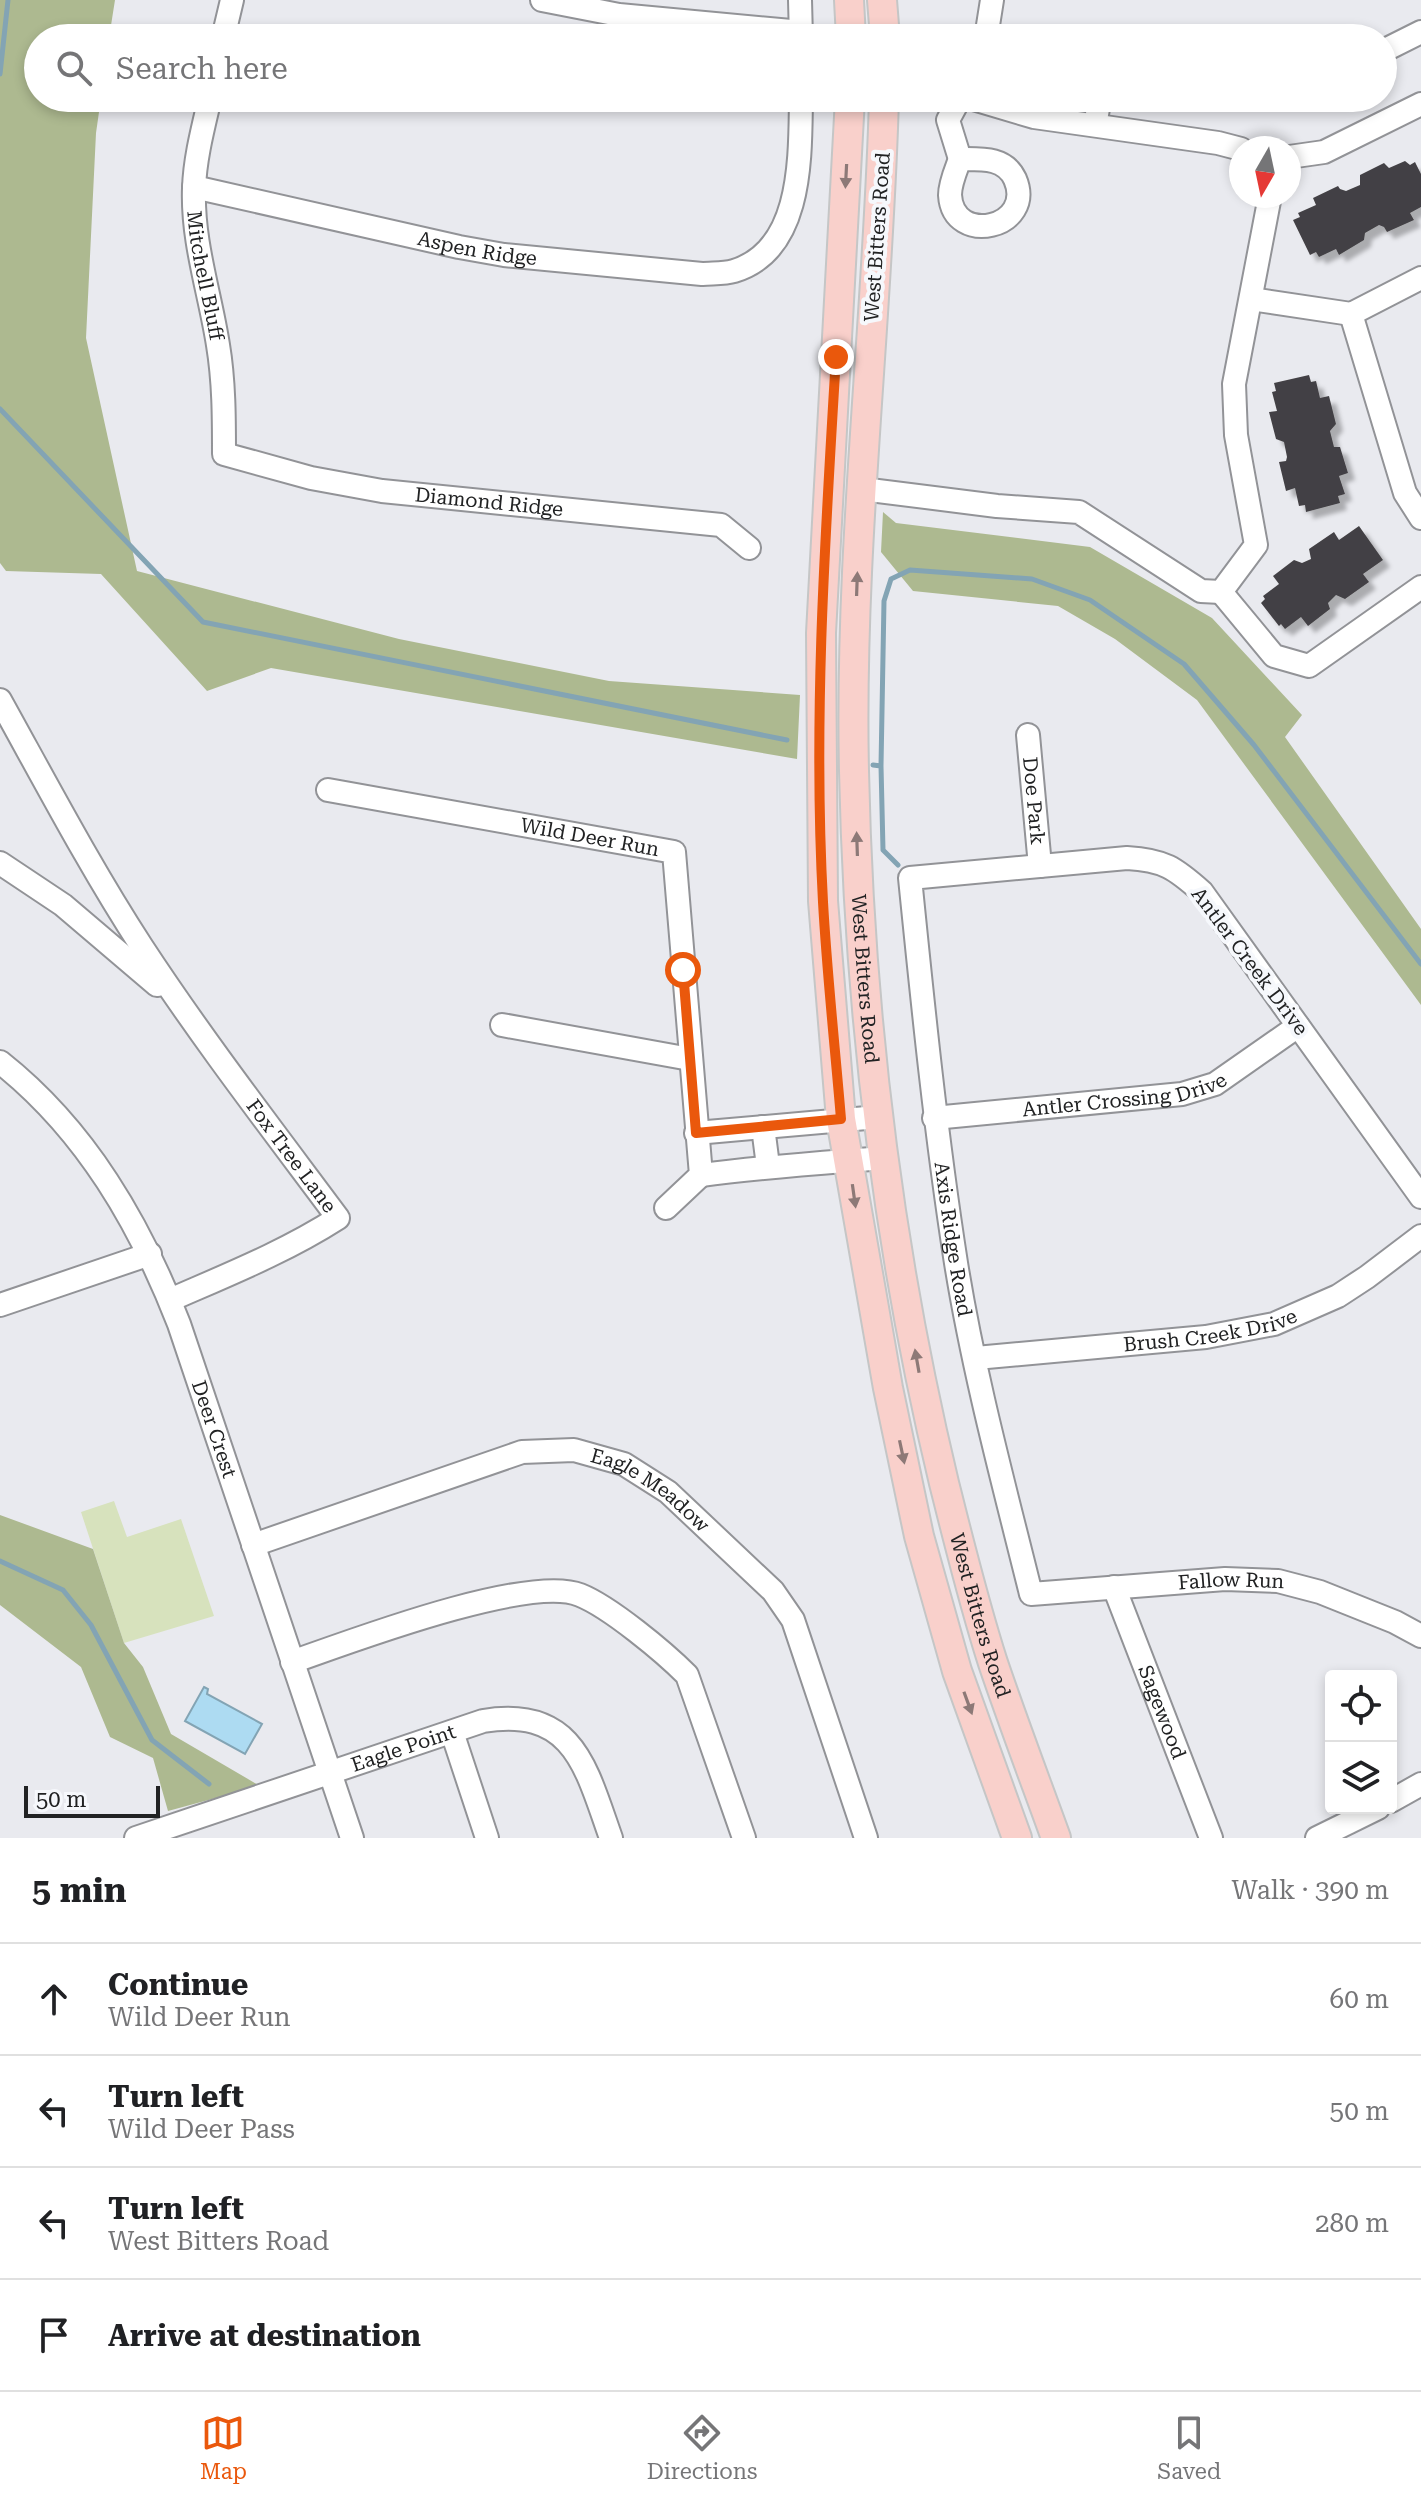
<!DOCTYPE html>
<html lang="en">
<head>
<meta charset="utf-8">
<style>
	body { margin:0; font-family:"Roboto Serif",serif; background:#f6f6f6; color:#202124 }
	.controls { position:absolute; right:24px; bottom:24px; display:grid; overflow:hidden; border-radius:8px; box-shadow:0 4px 12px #0003 }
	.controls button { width:72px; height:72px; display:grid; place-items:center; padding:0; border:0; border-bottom:2px solid #e0e0e0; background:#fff; color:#202124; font:40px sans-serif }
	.compass { position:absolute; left:1229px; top:136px; width:72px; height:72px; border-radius:50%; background:#fff; box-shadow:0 4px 12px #0003; rotate:189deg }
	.scale { position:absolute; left:24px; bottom:20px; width:136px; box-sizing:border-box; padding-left:8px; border:4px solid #212223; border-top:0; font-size:22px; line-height:28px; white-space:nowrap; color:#212223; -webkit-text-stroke:6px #f6f8fc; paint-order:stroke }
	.stop { position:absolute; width:24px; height:24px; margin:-18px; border:6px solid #ea580c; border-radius:50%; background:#fff }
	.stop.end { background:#ea580c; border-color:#fff; box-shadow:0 2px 8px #0008 }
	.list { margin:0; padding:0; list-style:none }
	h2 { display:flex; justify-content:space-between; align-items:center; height:104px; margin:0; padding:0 32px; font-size:34px }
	h2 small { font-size:26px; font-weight:400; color:#757577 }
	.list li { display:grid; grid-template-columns:52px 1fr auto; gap:24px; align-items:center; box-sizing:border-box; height:112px; padding:0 32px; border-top:2px solid #e0e0e0 }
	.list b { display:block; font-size:30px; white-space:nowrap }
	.list p { margin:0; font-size:26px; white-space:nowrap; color:#757577 }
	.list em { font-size:26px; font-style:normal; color:#757577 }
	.icon { flex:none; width:44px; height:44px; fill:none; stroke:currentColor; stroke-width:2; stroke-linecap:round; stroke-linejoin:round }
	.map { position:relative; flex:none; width:1421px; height:1838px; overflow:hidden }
	.search { position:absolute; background:#fff; box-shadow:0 4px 12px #0003; left:24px; right:24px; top:24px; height:88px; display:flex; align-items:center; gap:20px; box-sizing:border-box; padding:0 28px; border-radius:44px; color:#757577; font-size:30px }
	.sheet { height:552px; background:#fff }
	nav { display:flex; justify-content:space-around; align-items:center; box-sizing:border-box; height:112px; border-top:2px solid #e0e0e0; background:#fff; font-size:22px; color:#757577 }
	nav a { display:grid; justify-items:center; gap:4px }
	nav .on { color:#ea580c }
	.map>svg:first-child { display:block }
</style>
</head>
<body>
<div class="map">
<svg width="1421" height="1838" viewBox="0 0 1421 1838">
	<defs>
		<filter id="shadow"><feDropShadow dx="7" dy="7" stdDeviation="2" flood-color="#0004"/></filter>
	</defs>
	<rect width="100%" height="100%" fill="#e9eaef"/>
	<path fill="#d7e2bd" d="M 114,1501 L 127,1537 L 181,1519 L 214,1616 L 124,1643 L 81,1512 Z"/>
	<path fill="#adb990" d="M 0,0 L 115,0 L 109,38 L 38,38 L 38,98 L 101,98 L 96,133 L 86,338 L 137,571 L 399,639 L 609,681 L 800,695 L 797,759 L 271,668 L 207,691 L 101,574 L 6,571 L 0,563 Z
		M 883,512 L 896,523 L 1090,547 L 1212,618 L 1302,715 L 1285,737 L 1421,929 L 1421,1005 L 1197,700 L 1115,639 L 1058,606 L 913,591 L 881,552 Z
		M 0,1515 L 93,1549 L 124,1643 L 143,1667 L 171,1734 L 260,1786 L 168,1811 L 153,1758 L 110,1737 L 81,1667 L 0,1605 Z"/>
	<path fill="#addbf2" stroke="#83a4b4" stroke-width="2" d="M 204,1687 L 208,1689 L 207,1694 L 262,1724 L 245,1754 L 185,1721 Z"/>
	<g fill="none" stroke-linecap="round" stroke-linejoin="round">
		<path stroke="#83a4b4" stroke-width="5" d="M 0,74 L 8,0
			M 0,409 L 203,622 L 787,740
			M 873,765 L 881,766 L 884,601 L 891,579 L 910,570 L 1032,579 L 1090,600 L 1184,664 L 1254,745 L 1421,964
			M 881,766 L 883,850 L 898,865
			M 0,1561 L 63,1590 L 91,1625 L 152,1740 L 209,1784"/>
	</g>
	<path fill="#434144" filter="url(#shadow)" d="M 1405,161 L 1410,165 L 1415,162 L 1421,174 L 1421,207 L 1410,213 L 1414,220 L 1387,232 L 1384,227 L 1379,225 L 1365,233 L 1364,240 L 1339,255 L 1336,249 L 1319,257 L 1316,252 L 1310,255 L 1293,220 L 1300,217 L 1298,213 L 1316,205 L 1313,198 L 1338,186 L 1340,189 L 1346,191 L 1360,185 L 1360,175 L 1384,163 L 1389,168 Z
		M 1309,375 L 1311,382 L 1316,381 L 1320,398 L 1329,396 L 1336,424 L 1330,431 L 1334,447 L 1340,447 L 1348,473 L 1339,476 L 1345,494 L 1338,496 L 1340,503 L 1306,512 L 1305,505 L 1299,506 L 1295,488 L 1286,491 L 1279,462 L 1286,461 L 1287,457 L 1284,442 L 1276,439 L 1269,412 L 1277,411 L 1272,392 L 1276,391 L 1274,383 Z
		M 1359,526 L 1383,560 L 1363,574 L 1369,582 L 1345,599 L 1336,595 L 1328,603 L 1330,609 L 1308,626 L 1301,617 L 1285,629 L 1281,624 L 1279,626 L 1261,603 L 1265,599 L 1263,596 L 1279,584 L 1273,576 L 1294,560 L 1302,563 L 1311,559 L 1309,549 L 1334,532 L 1339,540 Z"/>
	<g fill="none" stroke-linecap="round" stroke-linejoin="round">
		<defs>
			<g id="minor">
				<path d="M 542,0 L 619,15 L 802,32"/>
				<path d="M 800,0 L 801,38"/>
				<path d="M 223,38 L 232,0"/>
				<path d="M 986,38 L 992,0"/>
				<path d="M 1383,51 L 1421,32"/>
				<path id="s1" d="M 210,98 C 203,128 195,158 194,188 C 192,242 210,293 218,345 C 224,381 224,418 224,454 L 311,478 L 382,491 L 721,525 L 749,548"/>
				<path d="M 960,98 L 948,120 L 960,159"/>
				<path d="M 970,98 L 1034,117 L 1218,143 L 1241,149"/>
				<path d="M 1095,125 L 1100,98"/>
				<path d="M 1289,157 L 1324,152 L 1421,104"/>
				<path d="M 960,159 C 981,159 1005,157 1015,179 C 1036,228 953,247 950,195 C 950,183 956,170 960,159 Z"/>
				<path id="s2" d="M 194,187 L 459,247 L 504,255 L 702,274 C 712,273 724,274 734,271 C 803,250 800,157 801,98"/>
				<path d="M 1251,299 L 1351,314 L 1421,278"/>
				<path d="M 1351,314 L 1405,493 L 1421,518"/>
				<path d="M 862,489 L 997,506 L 1079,512 L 1201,591 L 1221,592 L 1256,545 L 1236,435 L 1234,384 L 1270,196"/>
				<path d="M 1221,592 L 1274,656 L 1309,666 L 1421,587"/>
				<path id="s3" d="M 0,700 C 46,783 90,867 142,947 C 203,1040 271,1128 338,1218 C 285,1252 227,1275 170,1300"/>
				<path id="s4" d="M 1028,735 L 1040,866"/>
				<path id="s5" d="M 328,790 L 674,852 L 701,1175 L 666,1208"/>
				<path d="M 0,863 L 63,905 L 157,985"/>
				<path d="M 502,1025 L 690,1059"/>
				<path id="s6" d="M 0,1062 C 86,1130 140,1224 179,1324 L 352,1838"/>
				<path id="s7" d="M 934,1118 L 1182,1094 L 1215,1084 L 1298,1026"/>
				<path d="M 763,1127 L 768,1166"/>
				<path d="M 696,1133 L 878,1117"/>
				<path d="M 701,1175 C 761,1167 822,1163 883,1158"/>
				<path id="s8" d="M 1421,1197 L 1202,892 C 1175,868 1164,860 1127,858 L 910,878 C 923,1007 936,1135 956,1263 C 974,1375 1004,1485 1031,1594 L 1225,1579 L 1278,1581 L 1320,1592 L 1395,1622 L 1421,1636"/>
				<path d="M 0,1305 L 150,1254"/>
				<path id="s9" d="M 976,1358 L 1206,1337 L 1274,1324 L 1338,1296 L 1367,1277 L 1421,1236"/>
				<path id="s10" d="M 253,1545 L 522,1452 L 574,1450 L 624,1464 L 668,1492 L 773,1591 L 793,1620 L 866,1838"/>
				<path id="s11" d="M 1114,1587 L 1211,1838"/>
				<path d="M 292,1662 C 349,1642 528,1574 580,1595 C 610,1607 664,1652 687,1675 L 744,1838"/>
				<path d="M 452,1732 L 487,1838"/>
				<path d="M 1391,1801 L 1421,1784"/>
				<path id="s12" d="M 136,1838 L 483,1721 C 574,1706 586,1768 611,1838"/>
				<path d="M 1317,1838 L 1378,1808"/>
			</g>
			<g id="major">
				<path d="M 849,0 L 851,38"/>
				<path d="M 882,0 L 885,38"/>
				<path d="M 850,98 L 821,633 L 823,901 L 841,1119 L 888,1388 L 919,1536 L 957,1671 L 1017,1838"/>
				<path id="s13" d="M 884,98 C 878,323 849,547 854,771 C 859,1011 888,1250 944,1483 C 959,1543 974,1604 993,1663 C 1013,1722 1035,1780 1056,1838"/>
			</g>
		</defs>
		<use href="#minor" stroke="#929397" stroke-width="26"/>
		<use href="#major" stroke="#c5c6c6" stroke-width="32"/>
		<use href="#minor" stroke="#fff" stroke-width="22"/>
		<use href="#major" stroke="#f9d0cb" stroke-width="28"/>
	</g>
	<defs><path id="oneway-solid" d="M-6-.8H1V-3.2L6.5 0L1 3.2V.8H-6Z" transform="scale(2)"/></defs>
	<g fill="#8d7977">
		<use href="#oneway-solid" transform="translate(846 176) rotate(93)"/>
		<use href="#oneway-solid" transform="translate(857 584) rotate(-88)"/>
		<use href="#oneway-solid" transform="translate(857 844) rotate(-92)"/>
		<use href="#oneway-solid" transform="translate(854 1196) rotate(82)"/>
		<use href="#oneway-solid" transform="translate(917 1361) rotate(-100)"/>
		<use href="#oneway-solid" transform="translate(902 1452) rotate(78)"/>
		<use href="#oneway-solid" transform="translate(968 1703) rotate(70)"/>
	</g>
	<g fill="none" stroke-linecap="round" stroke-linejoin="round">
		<path stroke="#ea580c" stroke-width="10" d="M 683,970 L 696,1133 L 841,1119 C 835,1047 827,974 823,902 C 813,720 825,538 836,357"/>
	</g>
	<g text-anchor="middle" stroke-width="8" stroke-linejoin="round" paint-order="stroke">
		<g font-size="20" fill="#212223" stroke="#f6f8fc">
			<text transform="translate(877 237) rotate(-86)" y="7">West Bitters Road</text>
			<text dy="7" stroke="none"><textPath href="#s2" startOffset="290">Aspen Ridge</textPath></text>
			<text dy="7" stroke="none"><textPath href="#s1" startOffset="180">Mitchell Bluff</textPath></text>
			<text dy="7" stroke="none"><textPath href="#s1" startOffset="630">Diamond Ridge</textPath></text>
			<text dy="7" stroke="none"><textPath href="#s4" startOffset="66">Doe Park</textPath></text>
			<text dy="7" stroke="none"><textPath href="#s5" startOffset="266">Wild Deer Run</textPath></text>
			<text transform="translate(1250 961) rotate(53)" y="7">Antler Creek Drive</text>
			<text dy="7" stroke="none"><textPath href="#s13" startOffset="882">West Bitters Road</textPath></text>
			<text dy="7" stroke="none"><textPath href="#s7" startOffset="192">Antler Crossing Drive</textPath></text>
			<text dy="7" stroke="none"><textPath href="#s3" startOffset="542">Fox Tree Lane</textPath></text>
			<text dy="7" stroke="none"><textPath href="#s8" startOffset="1042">Axis Ridge Road</textPath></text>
			<text dy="7" stroke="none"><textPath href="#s9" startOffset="236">Brush Creek Drive</textPath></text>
			<text dy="7" stroke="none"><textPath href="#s6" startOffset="432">Deer Crest</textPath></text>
			<text dy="7" stroke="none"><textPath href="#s10" startOffset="424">Eagle Meadow</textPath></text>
			<text dy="7" stroke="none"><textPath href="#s8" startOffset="1606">Fallow Run</textPath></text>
			<text dy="7" stroke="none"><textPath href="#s13" startOffset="1530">West Bitters Road</textPath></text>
			<text dy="7" stroke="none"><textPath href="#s11" startOffset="134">Sagewood</textPath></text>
			<text dy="7" stroke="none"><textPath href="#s12" startOffset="282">Eagle Point</textPath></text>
		</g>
	</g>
</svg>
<div class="controls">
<button><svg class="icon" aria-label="locate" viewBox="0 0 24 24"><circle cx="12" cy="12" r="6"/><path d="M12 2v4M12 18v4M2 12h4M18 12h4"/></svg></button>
<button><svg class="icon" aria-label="layers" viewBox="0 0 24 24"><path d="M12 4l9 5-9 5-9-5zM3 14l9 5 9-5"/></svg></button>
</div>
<svg class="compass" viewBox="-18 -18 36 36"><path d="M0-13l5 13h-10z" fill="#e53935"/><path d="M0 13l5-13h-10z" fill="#757577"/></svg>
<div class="scale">50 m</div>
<div class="stop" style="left:683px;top:970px"></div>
<div class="stop end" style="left:836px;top:357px"></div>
<div class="search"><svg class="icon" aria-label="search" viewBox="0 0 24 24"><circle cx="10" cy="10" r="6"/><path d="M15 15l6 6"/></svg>Search here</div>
</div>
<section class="sheet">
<h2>5 min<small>Walk · 390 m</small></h2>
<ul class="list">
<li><svg class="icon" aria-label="ahead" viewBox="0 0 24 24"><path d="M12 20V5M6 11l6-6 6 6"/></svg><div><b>Continue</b><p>Wild Deer Run</p></div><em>60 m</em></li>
<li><svg class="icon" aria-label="left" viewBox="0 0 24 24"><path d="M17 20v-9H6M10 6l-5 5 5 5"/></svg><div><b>Turn left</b><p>Wild Deer Pass</p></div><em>50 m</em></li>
<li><svg class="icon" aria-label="left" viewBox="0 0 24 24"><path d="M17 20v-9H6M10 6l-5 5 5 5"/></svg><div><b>Turn left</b><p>West Bitters Road</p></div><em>280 m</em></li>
<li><svg class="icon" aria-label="arrive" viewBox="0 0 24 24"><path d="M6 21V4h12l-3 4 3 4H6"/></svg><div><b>Arrive at destination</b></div></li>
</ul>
</section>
<nav>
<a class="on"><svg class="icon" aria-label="map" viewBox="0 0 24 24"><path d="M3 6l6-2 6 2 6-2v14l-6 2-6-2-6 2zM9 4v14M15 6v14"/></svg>Map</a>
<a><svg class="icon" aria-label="directions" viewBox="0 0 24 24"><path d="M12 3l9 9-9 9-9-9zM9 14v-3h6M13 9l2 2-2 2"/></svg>Directions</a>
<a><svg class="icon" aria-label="saved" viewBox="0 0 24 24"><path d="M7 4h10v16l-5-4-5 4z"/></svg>Saved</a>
</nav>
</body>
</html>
